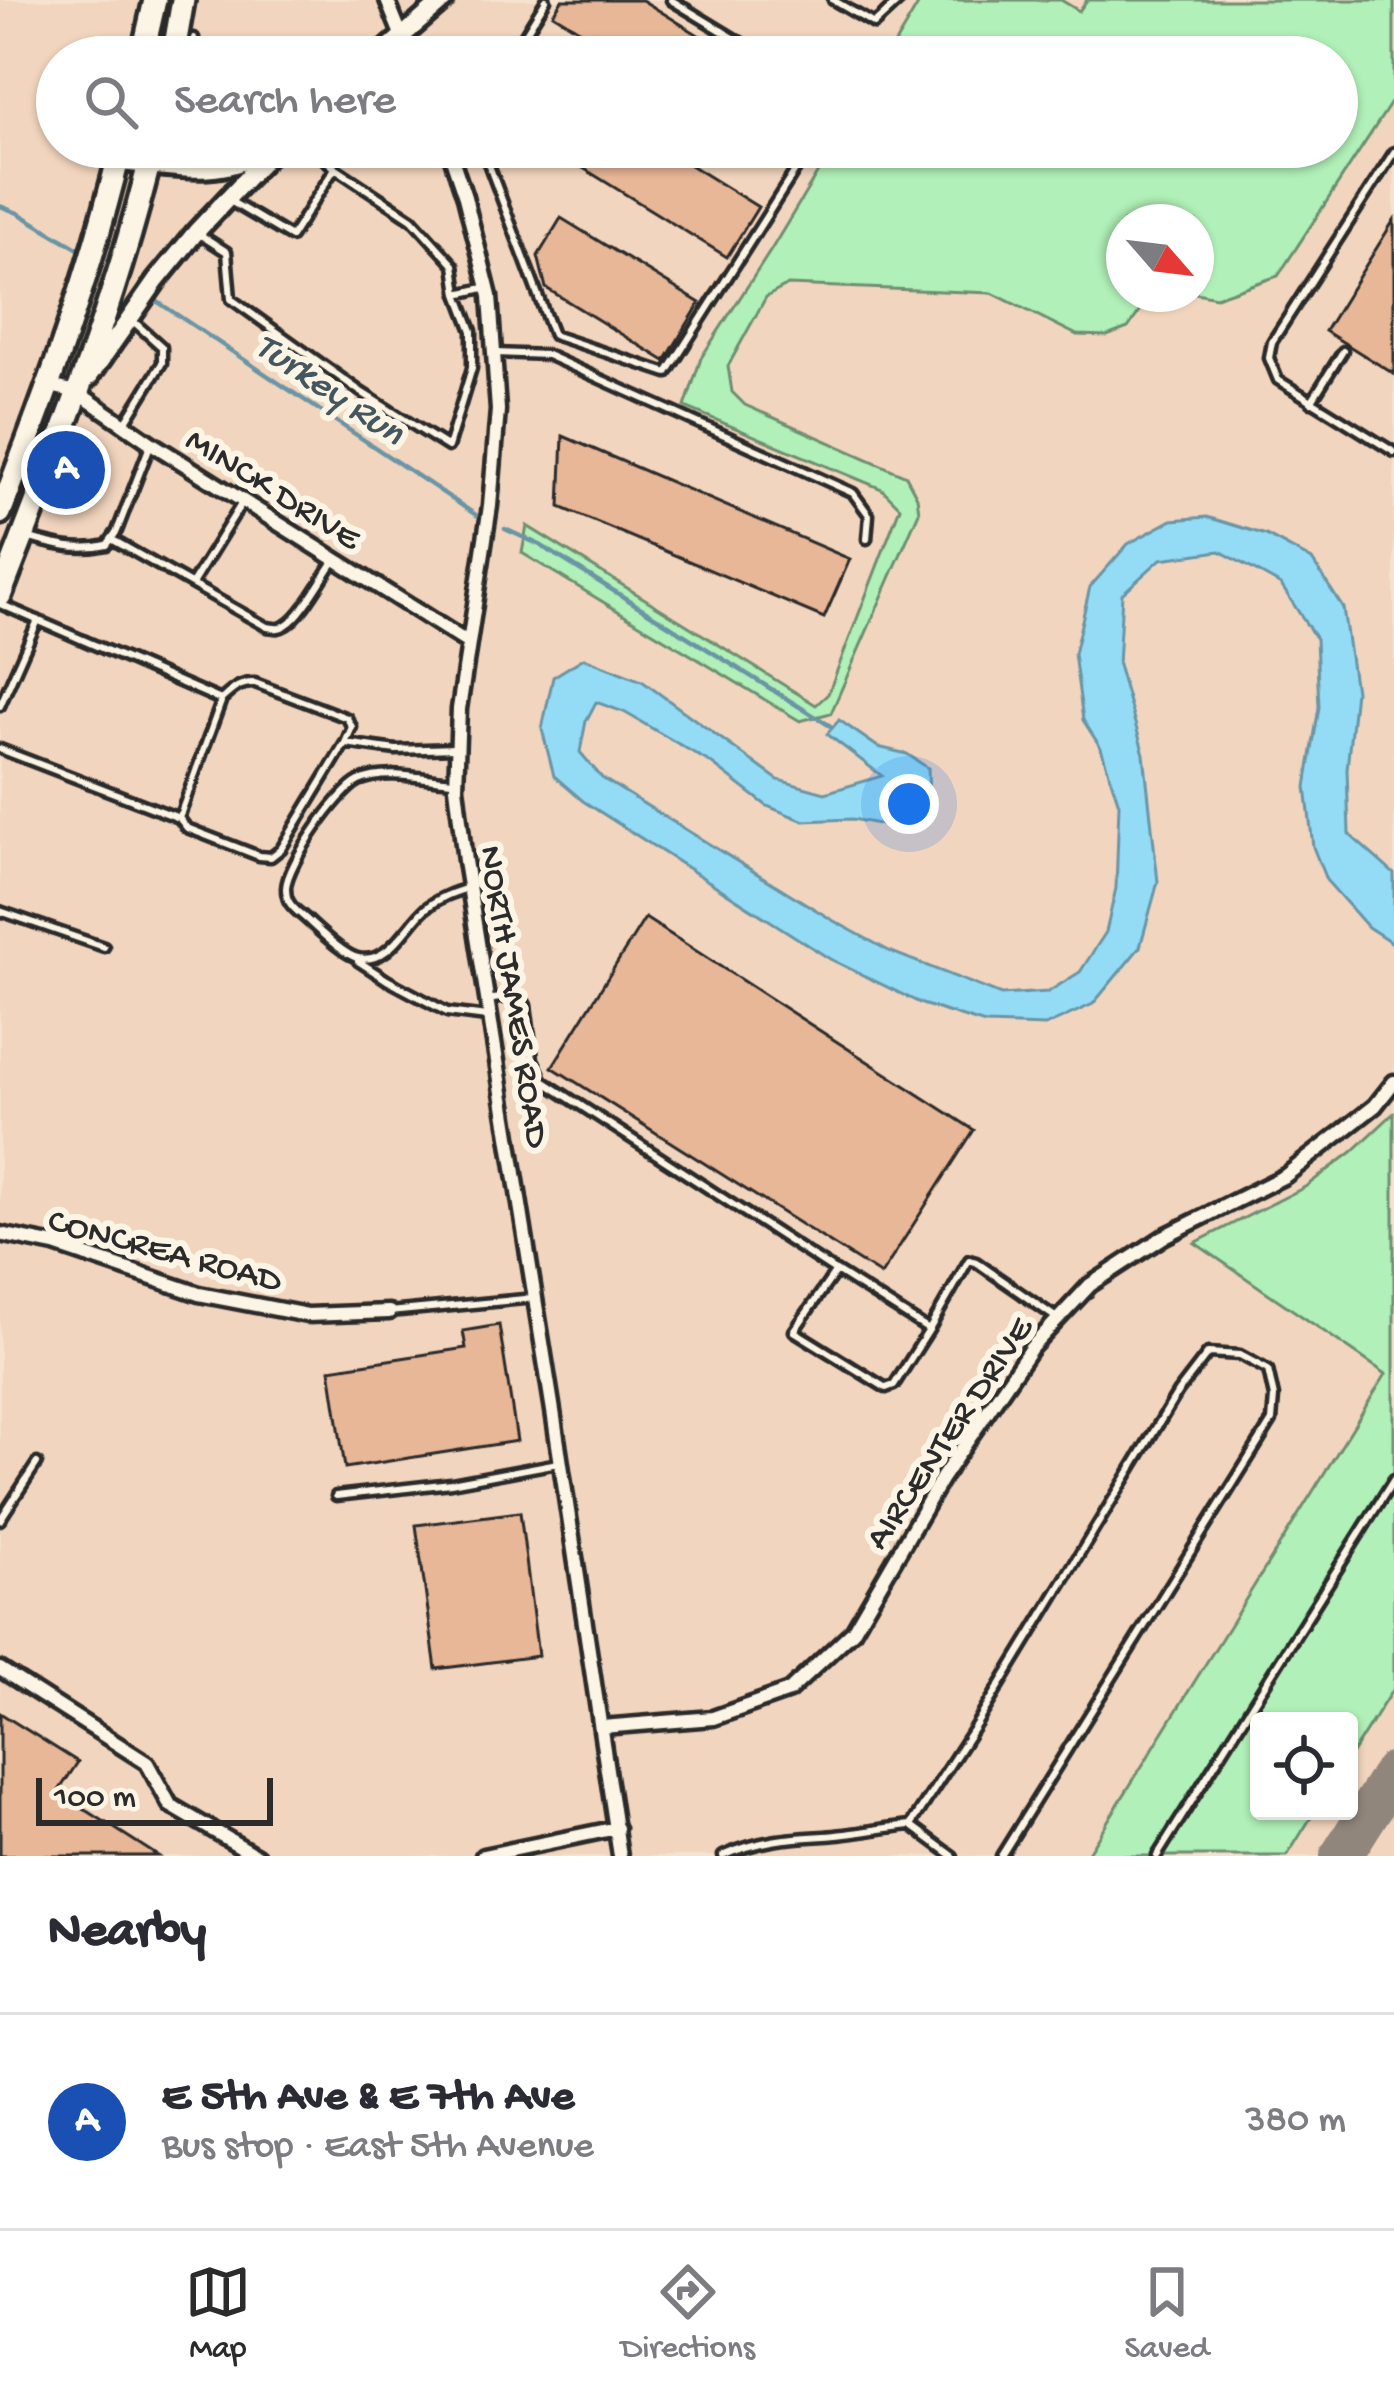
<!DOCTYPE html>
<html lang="en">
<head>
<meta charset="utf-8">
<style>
	body { margin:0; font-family:"Gochi Hand",sans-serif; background:#f2f2f3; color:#2b2b33 }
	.controls { position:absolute; right:36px; bottom:36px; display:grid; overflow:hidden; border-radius:12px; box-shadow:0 3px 9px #0004 }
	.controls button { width:108px; height:108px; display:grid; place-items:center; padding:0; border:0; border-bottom:3px solid #e1e1e2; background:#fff; color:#2b2b33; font:60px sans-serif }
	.compass { position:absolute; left:1106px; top:204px; width:108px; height:108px; border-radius:50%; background:#fff; box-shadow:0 3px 9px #0004; rotate:118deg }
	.scale { position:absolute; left:36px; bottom:30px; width:237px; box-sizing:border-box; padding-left:12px; border:6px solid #2b2b2b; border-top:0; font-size:33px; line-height:42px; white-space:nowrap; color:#2b2b2b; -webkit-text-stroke:9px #fcf5e5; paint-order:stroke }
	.you { position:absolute; left:909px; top:804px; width:42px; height:42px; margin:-30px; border:9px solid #fff; border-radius:50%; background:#1a73e8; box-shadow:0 0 0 18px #1a73e833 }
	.badge { display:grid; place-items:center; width:78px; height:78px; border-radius:50%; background:#2b2b2b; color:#fff; font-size:39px; font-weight:700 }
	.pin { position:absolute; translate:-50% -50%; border:6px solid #fff; box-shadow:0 3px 12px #0006 }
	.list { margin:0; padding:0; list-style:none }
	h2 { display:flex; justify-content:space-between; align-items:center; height:156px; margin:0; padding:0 48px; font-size:51px }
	h2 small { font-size:39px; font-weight:400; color:#7c7c81 }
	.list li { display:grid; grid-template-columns:78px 1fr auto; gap:36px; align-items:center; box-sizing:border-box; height:216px; padding:0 48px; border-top:3px solid #e1e1e2 }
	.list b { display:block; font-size:45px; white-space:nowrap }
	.list p { margin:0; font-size:39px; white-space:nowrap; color:#7c7c81 }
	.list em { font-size:39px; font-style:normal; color:#7c7c81 }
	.icon { flex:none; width:66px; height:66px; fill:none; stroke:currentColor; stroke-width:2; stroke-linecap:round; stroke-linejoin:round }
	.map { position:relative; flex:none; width:1394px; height:1856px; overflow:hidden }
	.search { position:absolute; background:#fff; box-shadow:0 3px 9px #0004; left:36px; right:36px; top:36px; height:132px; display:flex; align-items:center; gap:30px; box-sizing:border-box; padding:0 42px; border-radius:66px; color:#7c7c81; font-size:45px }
	.sheet { height:372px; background:#fff }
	nav { display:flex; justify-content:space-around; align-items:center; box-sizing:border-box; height:168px; border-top:3px solid #e1e1e2; background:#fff; font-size:33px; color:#7c7c81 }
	nav a { display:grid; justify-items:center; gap:6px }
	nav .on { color:#2b2b2b }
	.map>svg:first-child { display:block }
</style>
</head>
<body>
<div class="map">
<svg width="1394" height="1856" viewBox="0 0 1394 1856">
	<rect width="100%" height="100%" fill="#f6e2ce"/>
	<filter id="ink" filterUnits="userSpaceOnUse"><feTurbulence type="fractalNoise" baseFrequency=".00833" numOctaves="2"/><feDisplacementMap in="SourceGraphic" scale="24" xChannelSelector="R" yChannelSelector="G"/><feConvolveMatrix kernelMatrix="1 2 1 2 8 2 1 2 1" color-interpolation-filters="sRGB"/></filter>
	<g filter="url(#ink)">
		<path fill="#f2d5be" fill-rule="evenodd" d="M 0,0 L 1394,0 L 1394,1856 L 0,1856 ZM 57,57 L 1337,57 L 1337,147 L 57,147 ZM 1124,222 L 1196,222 L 1196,294 L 1124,294 ZM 1259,1721 L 1349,1721 L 1349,1811 L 1259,1811 Z"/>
		<path fill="#b1f0b8" stroke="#6e8e72" stroke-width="3" d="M 921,0 L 1061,0 L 1079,11 L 1087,0 L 1394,0 L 1394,98 L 1278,276 L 1216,297 L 1196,293 L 1196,222 L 1124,222 L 1124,294 L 1161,294 L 1147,301 L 1128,328 L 1107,336 L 1077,335 L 992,293 L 788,285 L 766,297 L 728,366 L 732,392 L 745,405 L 906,476 L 917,497 L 919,512 L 831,713 L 800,721 L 522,553 L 527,526 L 816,705 L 828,694 L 900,507 L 882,489 L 685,407 L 701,358 L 771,250 L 833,147 L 1337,147 L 1337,57 L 887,57 Z
			M 1394,1113 L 1394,1687 L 1349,1758 L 1349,1721 L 1259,1721 L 1259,1811 L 1315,1811 L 1287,1856 L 1086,1856 L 1386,1374 L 1195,1243 L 1305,1187 L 1352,1152 Z"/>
		<path fill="#94dcf6" stroke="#6a95a5" stroke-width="3" d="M 1207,517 L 1266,535 L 1312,560 L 1343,608 L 1355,691 L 1347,769 L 1349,834 L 1394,874 L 1394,944 L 1368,927 L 1326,880 L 1313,847 L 1306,787 L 1319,707 L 1316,639 L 1281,585 L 1220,551 L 1161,559 L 1122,594 L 1118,665 L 1144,754 L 1158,882 L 1140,947 L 1093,1004 L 1045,1026 L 985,1024 L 922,1004 L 830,959 L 583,801 L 554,776 L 542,729 L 553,677 L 584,658 L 642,681 L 778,780 L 825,793 L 882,776 L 827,734 L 839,720 L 878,747 L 907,754 L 928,768 L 929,798 L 910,826 L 884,825 L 852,819 L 804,821 L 767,806 L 711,763 L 624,712 L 596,702 L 586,721 L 580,752 L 602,778 L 834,921 L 889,951 L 1001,995 L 1048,992 L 1080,972 L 1106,932 L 1116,888 L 1119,804 L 1101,748 L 1083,720 L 1074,654 L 1090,587 L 1128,544 L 1172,520 Z"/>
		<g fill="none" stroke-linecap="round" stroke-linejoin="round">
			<path stroke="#6a95a5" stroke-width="4.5" d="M 0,206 L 18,213 L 77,248
				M 158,302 L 476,515
				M 505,529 L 540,545 L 832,727"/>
			<path stroke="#90867c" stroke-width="42" d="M 1341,1856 L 1394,1772"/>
		</g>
		<path fill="#e7b798" stroke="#2b2b2b" stroke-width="3" d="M 562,0 L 642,0 L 734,57 L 623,57 L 553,14 Z
			M 549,147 L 661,147 L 758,207 L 727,257 Z
			M 561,218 L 700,303 L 665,361 L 546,288 L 538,256 Z
			M 1394,220 L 1394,374 L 1325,331 Z
			M 563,436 L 850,559 L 824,618 L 560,507 Z
			M 645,918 L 974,1130 L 881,1275 L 552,1067 Z
			M 499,1325 L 517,1441 L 345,1468 L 330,1369 L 466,1348 L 463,1331 Z
			M 520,1512 L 538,1656 L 436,1669 L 416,1525 Z
			M 0,1713 L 78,1762 L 58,1792 L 158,1856 L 0,1856 Z"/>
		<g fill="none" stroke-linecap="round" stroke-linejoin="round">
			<defs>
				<path id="service" d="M 671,0 L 765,57
					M 833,0 L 874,24 L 900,0
					M 191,57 L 194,38
					M 511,57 L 546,0
					M 187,147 L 190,153 L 191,166
					M 482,147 L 553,335 L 667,373 L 810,147
					M 1394,152 L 1272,342 L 1269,358 L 1278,380 L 1394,452
					M 230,201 L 291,237 L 335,168
					M 196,232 L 227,252 L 231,299 L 361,392 L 448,447 L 472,368 L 472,331 L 458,294 L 454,265 L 412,219 L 335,168 L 310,147
					M 458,294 L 488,287
					M 495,353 L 547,355 L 853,493 L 869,515 L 867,539
					M 1311,402 L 1343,351
					M 125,423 L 162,363 L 162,347 L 133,321
					M 26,537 C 54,545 78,552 107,545 L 117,531 L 151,443
					M 113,540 L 267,627 C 276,628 278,630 286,625 C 303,615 323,576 335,560
					M 192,584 L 243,501
					M 0,604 L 221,700 C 232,690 240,682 255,683 L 347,718 L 352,727 L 345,743 L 396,750 L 455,748
					M 221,702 L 179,818 L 187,828 L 259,856 L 271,857 L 281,849 L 345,743
					M 0,706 L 38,620
					M 0,749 L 179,818
					M 453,781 C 425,779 386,769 359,781 C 338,791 287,864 286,888 C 286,899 289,904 298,912 C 312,923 342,955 358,958 C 388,965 407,925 425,909 C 438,898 452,893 468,888
					M 0,911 L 104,947
					M 358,961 L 387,980 L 447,1012 L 487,1017
					M 487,1000 L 513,996 L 523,1000 L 526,1005 L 533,1059 L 543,1081 L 835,1271
					M 389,1312 L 535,1298
					M 929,1330 L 894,1385 L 886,1388 L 794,1331 L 836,1271 L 929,1330 L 969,1260 L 976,1262 L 1058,1319
					M 336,1496 L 451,1483 L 558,1463
					M 0,1520 L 37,1463
					M 911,1825 L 977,1723 L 1178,1392 L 1208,1353 L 1240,1355 L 1268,1370 L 1274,1397 L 1272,1421 L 1001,1856
					M 723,1856 C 759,1840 787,1838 825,1836 C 854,1834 882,1828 911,1825 L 953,1856
					M 1157,1856 L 1394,1479"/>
				<path id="minor" d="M 387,0 L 410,57
					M 448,147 L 465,197 L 490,296 L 498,410 L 490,506 L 459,709 L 456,787 L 465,861 L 553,1411 L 620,1856
					M 50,386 L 77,392 L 151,443 L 468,643
					M 0,1234 L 55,1245 L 199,1294 L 307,1315 L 389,1312
					M 0,1669 L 147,1763 L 170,1805 L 257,1856
					M 602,1727 L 713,1718 L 789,1691 L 853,1631 L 942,1478 L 1031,1348 L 1090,1285 L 1165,1236 L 1285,1176 L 1375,1106 L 1394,1082
					M 483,1856 L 617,1828"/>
				<path id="tertiary" d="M 378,57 L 444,0
					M 117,162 C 166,165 219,181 262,151
					M 89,377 L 156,281 L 196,232 L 276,147"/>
				<path id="primary" d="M 142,57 L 155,0
					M 173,57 L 183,0
					M 0,513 C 47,392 91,273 121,147
					M 0,596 C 57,448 117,301 153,147"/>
			</defs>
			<use href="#service" stroke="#2b2b2b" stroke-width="15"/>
			<use href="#minor" stroke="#2b2b2b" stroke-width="21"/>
			<use href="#tertiary" stroke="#2b2b2b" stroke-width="26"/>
			<use href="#primary" stroke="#2b2b2b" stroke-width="30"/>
			<use href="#service" stroke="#fcf5e5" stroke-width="6"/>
			<use href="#minor" stroke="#fcf5e5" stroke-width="12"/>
			<use href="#tertiary" stroke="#fcf5e5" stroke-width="16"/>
			<use href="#primary" stroke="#fcf5e5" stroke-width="21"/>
		</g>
	</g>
	<g text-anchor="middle" stroke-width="12" stroke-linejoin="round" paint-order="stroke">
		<g font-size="36" fill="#2b2b2b" stroke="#fcf5e5">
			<text transform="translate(275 486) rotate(32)" y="13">MINCK DRIVE</text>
			<text transform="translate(518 996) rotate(81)" y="13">NORTH JAMES ROAD</text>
			<text transform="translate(166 1247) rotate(15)" y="13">CONCREA ROAD</text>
			<text transform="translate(946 1431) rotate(-56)" y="13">AIRCENTER DRIVE</text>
		</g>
		<g font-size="39" font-style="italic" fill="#45575e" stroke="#fcf5e5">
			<text transform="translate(332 386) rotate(34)" y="14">Turkey Run</text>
		</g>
	</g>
</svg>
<div class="controls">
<button><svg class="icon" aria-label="locate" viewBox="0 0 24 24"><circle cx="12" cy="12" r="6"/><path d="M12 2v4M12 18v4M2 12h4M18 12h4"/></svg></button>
</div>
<svg class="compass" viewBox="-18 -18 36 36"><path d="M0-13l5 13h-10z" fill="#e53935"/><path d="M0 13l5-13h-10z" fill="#7c7c81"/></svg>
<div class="scale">100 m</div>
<div class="you"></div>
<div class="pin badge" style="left:66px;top:470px;background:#1a4fb4">A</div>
<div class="search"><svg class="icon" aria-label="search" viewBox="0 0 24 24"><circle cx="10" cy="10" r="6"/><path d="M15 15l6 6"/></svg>Search here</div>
</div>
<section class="sheet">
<h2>Nearby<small></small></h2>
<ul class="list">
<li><span class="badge" style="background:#1a4fb4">A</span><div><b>E 5th Ave &amp; E 7th Ave</b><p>Bus stop · East 5th Avenue</p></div><em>380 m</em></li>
</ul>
</section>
<nav>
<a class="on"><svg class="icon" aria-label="map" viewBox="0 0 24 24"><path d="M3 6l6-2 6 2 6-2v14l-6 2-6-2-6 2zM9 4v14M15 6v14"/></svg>Map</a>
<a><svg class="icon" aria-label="directions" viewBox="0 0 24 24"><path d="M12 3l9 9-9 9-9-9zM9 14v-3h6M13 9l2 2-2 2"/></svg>Directions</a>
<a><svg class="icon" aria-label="saved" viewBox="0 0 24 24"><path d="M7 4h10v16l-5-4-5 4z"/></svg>Saved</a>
</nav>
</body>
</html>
